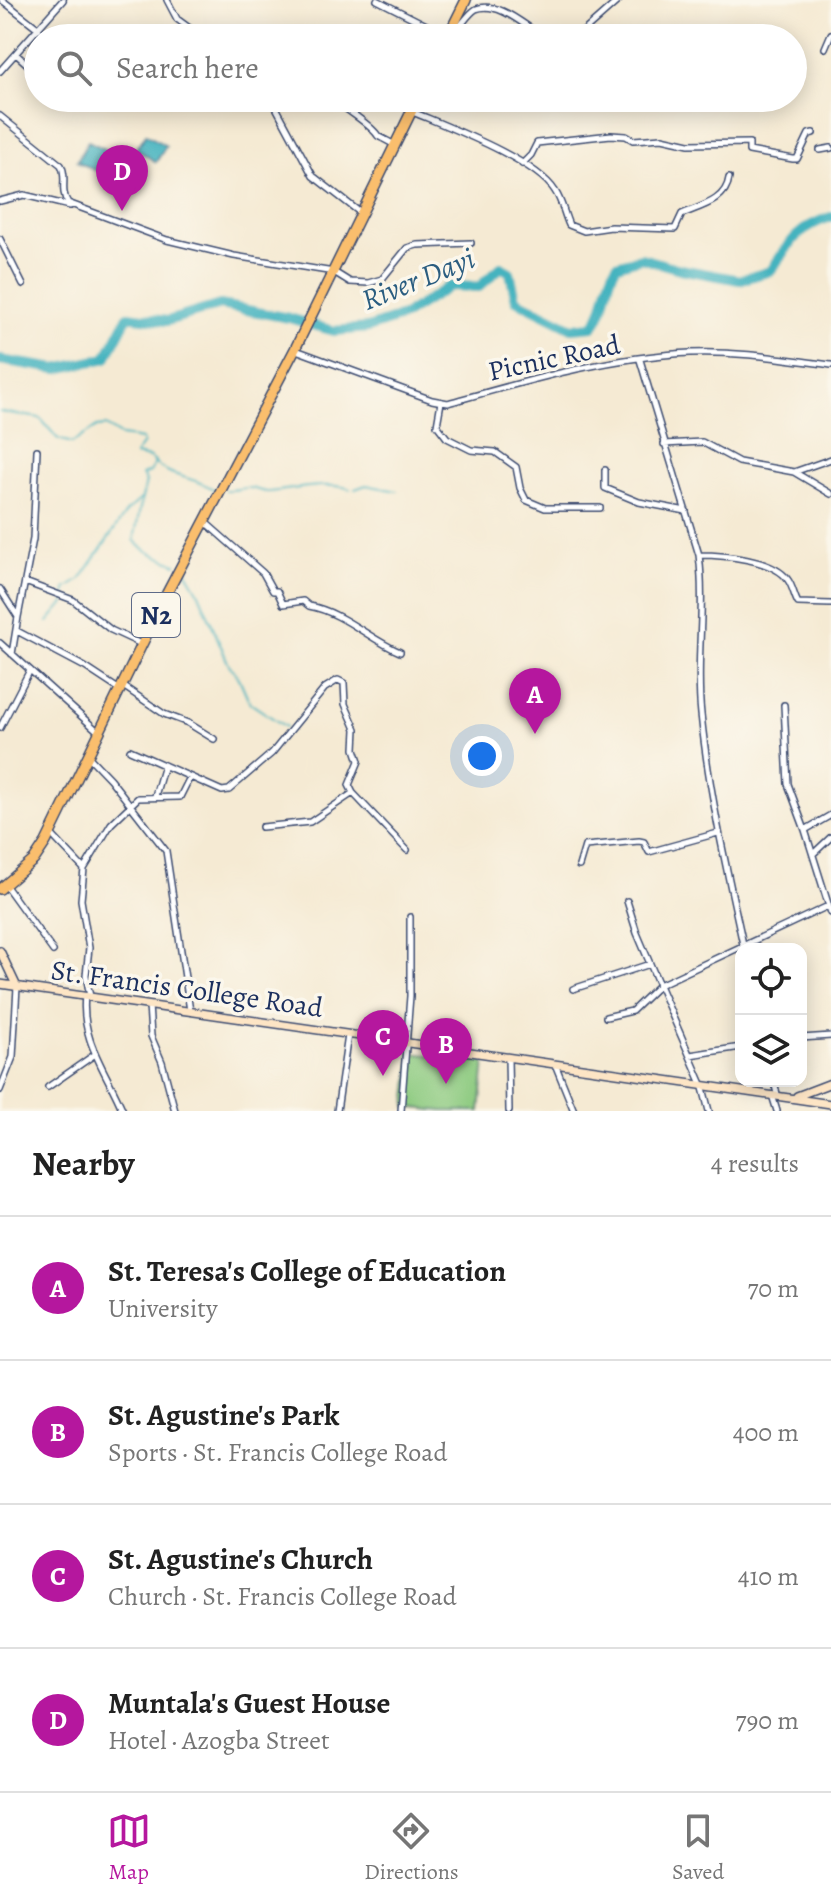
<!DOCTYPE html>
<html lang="en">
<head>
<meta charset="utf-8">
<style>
	body { margin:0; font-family:Alegreya,serif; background:#f6f6f6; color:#222 }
	.controls { position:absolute; right:24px; bottom:24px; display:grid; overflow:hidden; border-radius:16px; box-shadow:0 4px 20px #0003 }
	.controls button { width:72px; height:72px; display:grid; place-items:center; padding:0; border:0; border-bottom:2px solid #e0e0e0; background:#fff; color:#222; font:40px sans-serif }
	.you { position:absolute; left:482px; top:756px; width:28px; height:28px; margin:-20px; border:6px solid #fff; border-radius:50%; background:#1a73e8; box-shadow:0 0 0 12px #1a73e833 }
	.badge { display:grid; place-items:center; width:52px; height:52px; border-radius:50%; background:#b5179e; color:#fff; font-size:26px; font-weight:700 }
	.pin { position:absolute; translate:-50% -66px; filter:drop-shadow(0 2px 4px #0008) }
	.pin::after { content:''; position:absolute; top:42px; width:28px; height:24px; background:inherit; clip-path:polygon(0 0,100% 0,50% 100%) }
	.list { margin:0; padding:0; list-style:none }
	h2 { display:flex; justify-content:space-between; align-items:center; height:104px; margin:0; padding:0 32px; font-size:34px }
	h2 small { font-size:26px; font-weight:400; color:#767676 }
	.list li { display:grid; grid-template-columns:52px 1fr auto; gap:24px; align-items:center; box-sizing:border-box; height:144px; padding:0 32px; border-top:2px solid #e0e0e0 }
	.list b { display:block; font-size:30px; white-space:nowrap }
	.list p { margin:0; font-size:26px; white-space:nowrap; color:#767676 }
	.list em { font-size:26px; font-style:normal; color:#767676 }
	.icon { flex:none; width:44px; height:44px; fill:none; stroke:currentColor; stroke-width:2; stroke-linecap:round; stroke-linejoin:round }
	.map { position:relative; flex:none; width:831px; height:1111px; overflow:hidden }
	.search { position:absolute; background:#fff; box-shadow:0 4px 20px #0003; left:24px; right:24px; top:24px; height:88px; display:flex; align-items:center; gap:20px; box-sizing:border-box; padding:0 28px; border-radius:44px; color:#767676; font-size:30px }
	.sheet { height:680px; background:#fff }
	nav { display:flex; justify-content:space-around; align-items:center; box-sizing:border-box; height:112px; border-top:2px solid #e0e0e0; background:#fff; font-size:22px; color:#767676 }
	nav a { display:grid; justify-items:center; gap:4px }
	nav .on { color:#b5179e }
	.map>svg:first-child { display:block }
</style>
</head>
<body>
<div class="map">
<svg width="831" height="1111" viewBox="0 0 831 1111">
	<rect width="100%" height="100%" fill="#fbf7ec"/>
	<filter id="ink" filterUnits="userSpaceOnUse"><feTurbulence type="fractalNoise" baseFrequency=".0125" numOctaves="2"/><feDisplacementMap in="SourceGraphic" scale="16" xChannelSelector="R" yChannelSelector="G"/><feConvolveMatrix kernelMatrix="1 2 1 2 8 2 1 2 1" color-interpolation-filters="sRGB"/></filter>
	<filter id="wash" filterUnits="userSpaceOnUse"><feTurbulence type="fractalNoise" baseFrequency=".006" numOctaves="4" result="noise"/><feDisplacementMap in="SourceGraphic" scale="32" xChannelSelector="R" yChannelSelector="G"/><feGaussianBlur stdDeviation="1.8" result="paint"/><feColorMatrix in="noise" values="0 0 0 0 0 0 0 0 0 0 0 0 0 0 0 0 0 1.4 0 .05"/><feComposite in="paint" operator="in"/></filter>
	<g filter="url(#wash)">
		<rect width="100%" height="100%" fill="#f5ead3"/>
		<path fill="#8ecb81" stroke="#547d70" stroke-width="2" d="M 412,1053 L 485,1062 L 480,1111 L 443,1111 L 406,1107 Z"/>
		<path fill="#45b3bf" stroke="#30718e" stroke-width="2" d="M 146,134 L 166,146 L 156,162 L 136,149 Z
			M 88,141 L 107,150 L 96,171 L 77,161 Z
			M 109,153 L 126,161 L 118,181 L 101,174 Z
			M 130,164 L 144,170 L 135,191 L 120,184 Z"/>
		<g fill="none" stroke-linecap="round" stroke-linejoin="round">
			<path stroke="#45b3bf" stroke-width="2" d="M 0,412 L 40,418 L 58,439 L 72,443 L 97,427 L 106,426 L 121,436 L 142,439 L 143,443 L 135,455 L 150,458 L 155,462 L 150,472 L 142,475 L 146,482 L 142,498 L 127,511 L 80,580 L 66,589 L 65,602 L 48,622
				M 155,464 C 173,478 195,477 215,490
				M 355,489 L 366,485 L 397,491
				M 226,490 C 234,491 243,487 250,488 C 257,489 262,492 269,492 C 289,490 332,481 350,489
				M 142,498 L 134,540 C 146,554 160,556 176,564
				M 185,569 L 198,591 L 228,663 L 239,678 L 250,703 L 286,727"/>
			<path stroke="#45b3bf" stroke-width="10" d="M 0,360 L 57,369 L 106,358 L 128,316 L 167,321 L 220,305 L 289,318 L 334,331 L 368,328 L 403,316 L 450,286 L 479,287 L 501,267 L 510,272 L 516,300 L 572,328 L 593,326 C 608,308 604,284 617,265 L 641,258 L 680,269 L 740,280 L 771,271 C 789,243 798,227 831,217"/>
		</g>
	</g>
	<g filter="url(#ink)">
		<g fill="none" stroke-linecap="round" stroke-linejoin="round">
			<defs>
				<path id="street" d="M 2,0 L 39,29
					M 167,0 L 177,19 L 203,38
					M 377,0 L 448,36 C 461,30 465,16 476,9 C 501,0 527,29 546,38
					M 576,38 L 619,0
					M 825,48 L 831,34
					M 16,54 L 38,74
					M 0,71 L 63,0
					M 91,98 L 98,100
					M 271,98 L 313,176 L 362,214
					M 328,98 C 340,104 372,126 378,136 L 395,145
					M 413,112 C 448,127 536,160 555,191 C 562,201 564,214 569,225 L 584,231 L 611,227 L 675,229 L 682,214 C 701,206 726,201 729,178
					M 0,116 L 61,165 C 68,177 59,190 68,203 L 167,240 L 234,256 L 334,272 L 350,282 L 368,283 L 382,279 L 407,248 L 417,245 L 471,243
					M 820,150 L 831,148
					M 522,164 L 531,155 L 537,143 L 611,135 L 626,136 L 633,140 L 662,138 L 689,144 L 749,143 L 749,151 L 793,159 L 797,159 L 809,134 L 813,133
					M 0,201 L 24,195 L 70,206
					M 0,239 L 23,285
					M 296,350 L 432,400 L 448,403 C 527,381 607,357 690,353 C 737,351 784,359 831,365
					M 640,360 L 699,555 C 706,607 695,661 701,714 C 709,793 727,871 744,949
					M 441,402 L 437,425 L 447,438 L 471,450 L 495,452 L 516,467 L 520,488 L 526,500 L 545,508 L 600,508
					M 664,444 L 702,442 L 739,462 L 794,472 L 831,494
					M 605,470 L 605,488 L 639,502 L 686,511
					M 794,472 L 831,459
					M 205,522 L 263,573 L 273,591 L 277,591 L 283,604 L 303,601 L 309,606 C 343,612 369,639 400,652
					M 699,555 C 722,555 774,559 788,580 C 793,587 794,596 798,603 L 831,604
					M 25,582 L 73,600 L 111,630 L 141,644
					M 0,589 L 18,617 L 12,654
					M 18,617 L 33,539 L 37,450
					M 17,631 L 85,667 L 120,690
					M 0,643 L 100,733
					M 123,686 L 164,714 L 188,723 L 214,739
					M 784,705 L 788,784 L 805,830 L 831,913
					M 0,728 L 30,670
					M 130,750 L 222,791 L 229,790 L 272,753 L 325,688 L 338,680 L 344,683 L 345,704 L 356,729 L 355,749 L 359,761 L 349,785 L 353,793 L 407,850
					M 89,757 L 110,779 L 166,851 L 190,1011
					M 155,796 L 164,765
					M 262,827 L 310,822 L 353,793
					M 805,830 L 831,815
					M 50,833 L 84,869
					M 813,854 L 831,837
					M 579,866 L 585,846 L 639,841 L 644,842 L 649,852 L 718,833
					M 6,886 L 53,951
					M 627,901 L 637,933 L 659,985 L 828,906
					M 573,989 L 650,964
					M 85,996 C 80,1040 107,1072 123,1111
					M 90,997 L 86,975 L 89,948 L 81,900 L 84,869 L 111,824 L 138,798 L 180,797 L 190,777
					M 149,1005 L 151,1036 L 162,1062 L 175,1111
					M 606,1017 L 632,1011 L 659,985 L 702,1084 L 709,1111
					M 801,1038 L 831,1036
					M 690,1055 L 741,1047
					M 508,1057 L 509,1111
					M 555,1064 L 574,1111
					M 774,1081 L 777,1094
					M 48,1087 L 94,1055
					M 0,1090 L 13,1057 L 17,987
					M 772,1095 L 777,1111
					M 337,1111 L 348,1035
					M 401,1111 L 410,996 L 410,917"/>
				<path id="secondary" d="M 0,951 L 17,987
					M 0,984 L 831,1104
					M 797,1096 L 831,1083"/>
				<path id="highway" d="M 447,38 L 466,0
					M 0,889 L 34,860 L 46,842 L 167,593 L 295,349 L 418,98"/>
			</defs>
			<use href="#street" stroke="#3c4b70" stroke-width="8"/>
			<use href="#secondary" stroke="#3c4b70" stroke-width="10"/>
			<use href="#highway" stroke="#3c4b70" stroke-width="12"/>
			<use href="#street" stroke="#fff" stroke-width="5"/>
			<use href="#secondary" stroke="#fde5c5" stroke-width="7"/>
			<use href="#highway" stroke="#fabe6d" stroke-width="9"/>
		</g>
	</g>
	<g text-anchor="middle" stroke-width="7" stroke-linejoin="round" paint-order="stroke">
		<rect fill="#fbf7ec" stroke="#5e6b89" stroke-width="2" x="132" y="593" width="48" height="44" rx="6"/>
		<g font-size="26" font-weight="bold" fill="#1b2f5e">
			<text x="156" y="624">N2</text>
		</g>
		<g font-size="28" fill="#1b2f5e" stroke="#fbf7ec">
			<text transform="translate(554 357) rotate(-12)" y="10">Picnic Road</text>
			<text transform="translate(187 988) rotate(8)" y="10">St. Francis College Road</text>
		</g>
		<g font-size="30" font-style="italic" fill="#2a5d80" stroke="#fbf7ec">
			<text transform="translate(418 279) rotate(-22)" y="10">River Dayi</text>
		</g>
	</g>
</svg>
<div class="controls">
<button><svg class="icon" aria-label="locate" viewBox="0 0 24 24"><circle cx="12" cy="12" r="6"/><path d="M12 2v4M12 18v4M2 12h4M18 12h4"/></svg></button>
<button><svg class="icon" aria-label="layers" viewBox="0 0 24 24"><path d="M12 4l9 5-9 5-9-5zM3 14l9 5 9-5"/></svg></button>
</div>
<div class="you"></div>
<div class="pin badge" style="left:535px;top:734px">A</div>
<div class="pin badge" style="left:446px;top:1084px">B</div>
<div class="pin badge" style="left:383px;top:1076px">C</div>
<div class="pin badge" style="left:122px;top:211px">D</div>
<div class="search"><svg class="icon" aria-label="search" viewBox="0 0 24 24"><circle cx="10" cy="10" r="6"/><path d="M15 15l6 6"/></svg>Search here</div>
</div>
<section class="sheet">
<h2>Nearby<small>4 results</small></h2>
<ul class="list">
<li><span class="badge">A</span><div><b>St. Teresa's College of Education</b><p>University</p></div><em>70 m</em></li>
<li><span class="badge">B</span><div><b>St. Agustine's Park</b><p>Sports · St. Francis College Road</p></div><em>400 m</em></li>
<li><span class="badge">C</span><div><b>St. Agustine's Church</b><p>Church · St. Francis College Road</p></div><em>410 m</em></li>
<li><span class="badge">D</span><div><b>Muntala's Guest House</b><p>Hotel · Azogba Street</p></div><em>790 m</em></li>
</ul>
</section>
<nav>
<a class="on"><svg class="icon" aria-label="map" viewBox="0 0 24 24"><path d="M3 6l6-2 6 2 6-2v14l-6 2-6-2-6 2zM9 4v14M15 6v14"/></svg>Map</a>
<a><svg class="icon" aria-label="directions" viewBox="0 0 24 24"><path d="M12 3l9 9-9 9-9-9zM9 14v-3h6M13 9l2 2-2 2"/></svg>Directions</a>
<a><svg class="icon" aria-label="saved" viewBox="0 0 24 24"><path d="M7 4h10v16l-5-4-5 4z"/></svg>Saved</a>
</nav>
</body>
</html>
